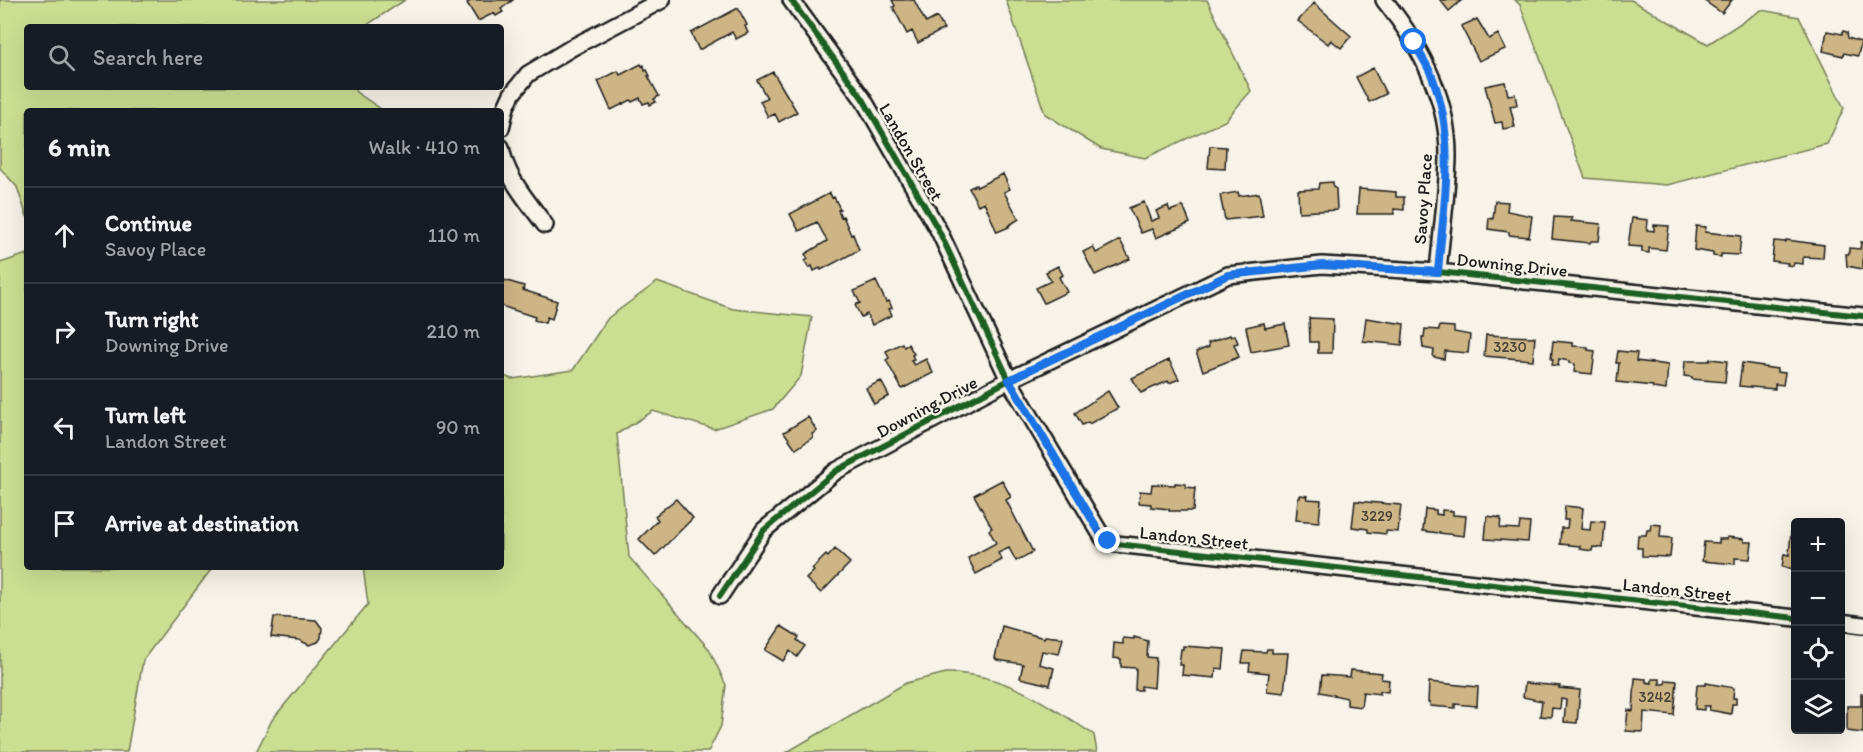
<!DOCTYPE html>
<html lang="en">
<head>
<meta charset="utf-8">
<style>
	body { margin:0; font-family:Itim,sans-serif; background:#242831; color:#f1f3f6 }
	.controls { position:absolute; right:18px; bottom:18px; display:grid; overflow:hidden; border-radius:6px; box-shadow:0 6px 24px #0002 }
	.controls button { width:54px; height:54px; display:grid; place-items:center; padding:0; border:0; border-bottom:2px solid #363941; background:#171b24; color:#f1f3f6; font:30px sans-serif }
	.stop { position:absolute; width:18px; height:18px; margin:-14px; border:4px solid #1a73e8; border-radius:50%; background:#fff }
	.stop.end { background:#1a73e8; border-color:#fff; box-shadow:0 2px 6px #0008 }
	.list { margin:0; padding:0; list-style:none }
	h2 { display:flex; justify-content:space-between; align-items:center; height:78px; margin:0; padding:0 24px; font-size:26px }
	h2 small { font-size:20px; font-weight:400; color:#9ea1a6 }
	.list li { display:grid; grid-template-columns:39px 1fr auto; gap:18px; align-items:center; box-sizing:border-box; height:96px; padding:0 24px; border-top:2px solid #363941 }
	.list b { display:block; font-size:22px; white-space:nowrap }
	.list p { margin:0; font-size:20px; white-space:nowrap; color:#9ea1a6 }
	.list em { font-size:20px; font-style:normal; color:#9ea1a6 }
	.icon { flex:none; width:33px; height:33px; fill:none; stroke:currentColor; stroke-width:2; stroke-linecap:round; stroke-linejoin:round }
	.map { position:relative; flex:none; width:1863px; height:752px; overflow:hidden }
	.search { position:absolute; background:#171b24; box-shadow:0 6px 24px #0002; left:24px; top:24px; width:480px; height:66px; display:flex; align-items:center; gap:15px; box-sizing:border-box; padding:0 21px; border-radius:6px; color:#9ea1a6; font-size:22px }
	.panel { position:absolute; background:#171b24; box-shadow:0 6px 24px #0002; left:24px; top:108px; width:480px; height:462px; border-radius:6px }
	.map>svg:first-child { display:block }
</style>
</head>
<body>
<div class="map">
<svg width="1863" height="752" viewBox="0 0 1863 752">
	<rect width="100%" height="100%" fill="#f7f3e8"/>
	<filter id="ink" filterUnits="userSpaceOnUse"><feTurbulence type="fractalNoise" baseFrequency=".0167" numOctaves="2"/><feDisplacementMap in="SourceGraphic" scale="12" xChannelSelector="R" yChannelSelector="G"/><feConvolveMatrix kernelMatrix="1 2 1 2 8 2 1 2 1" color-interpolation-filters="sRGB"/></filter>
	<g filter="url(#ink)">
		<path fill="#ccde92" stroke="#747d57" stroke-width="1.5" d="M 0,0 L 405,0 L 364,27 L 27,27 L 27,87 L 354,87 L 356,92 L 384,111 L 27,111 L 27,217 L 17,187 L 0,168 Z
			M 1006,0 L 1207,0 L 1251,91 L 1225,121 L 1145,158 L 1101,149 L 1045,114 Z
			M 1515,0 L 1631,0 L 1708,44 L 1761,10 L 1799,17 L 1844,108 L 1827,144 L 1667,185 L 1585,178 L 1520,5 Z
			M 27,254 L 27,567 L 213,567 L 143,660 L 127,752 L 0,752 L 0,263 Z
			M 657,282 L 733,309 L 812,317 L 801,376 L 773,409 L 714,429 L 653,411 L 617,434 L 629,557 L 709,649 L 726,685 L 721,726 L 708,752 L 256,752 L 272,720 L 368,604 L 363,567 L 501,567 L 501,375 L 512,379 L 573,370 L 608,318 Z
			M 946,673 C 1002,672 1048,704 1094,735 L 1097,752 L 787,752 L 906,683 Z"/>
		<path fill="#ceb585" stroke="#1c1c1c" stroke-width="1.5" d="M 472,0 L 513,0 L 501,9 L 503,12 L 496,16 L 494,13 L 478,21 L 467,3 Z
			M 892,0 L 914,0 L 926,23 L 937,17 L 944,29 L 918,43 L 912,31 L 907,34 L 893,7 L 895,6 Z
			M 1440,0 L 1462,0 L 1449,11 Z
			M 1703,0 L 1732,0 L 1722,13 Z
			M 1314,3 L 1351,36 L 1341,48 L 1331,40 L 1328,44 L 1298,21 Z
			M 738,8 L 747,25 L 745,26 L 748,33 L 736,39 L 732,32 L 699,50 L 691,33 Z
			M 1477,19 L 1489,39 L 1498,34 L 1505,49 L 1479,61 L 1461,26 Z
			M 1827,31 L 1842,34 L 1843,31 L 1847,32 L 1848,38 L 1861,42 L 1858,56 L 1844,53 L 1843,56 L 1823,51 Z
			M 641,64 L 642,66 L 644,65 L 645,71 L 647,70 L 650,76 L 648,76 L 659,96 L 654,99 L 656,102 L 650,105 L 649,102 L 643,104 L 640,98 L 632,102 L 631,100 L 611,110 L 598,81 L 618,71 L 620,75 Z
			M 1373,68 L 1386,94 L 1369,102 L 1356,77 Z
			M 773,72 L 797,112 L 779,122 L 775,114 L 768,117 L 760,101 L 767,98 L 757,80 Z
			M 1505,82 L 1508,95 L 1515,94 L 1517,105 L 1510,106 L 1515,127 L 1503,129 L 1502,122 L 1495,123 L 1485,86 Z
			M 1210,146 L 1226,147 L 1225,169 L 1208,168 Z
			M 1003,174 L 1010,189 L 1004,192 L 1019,219 L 1008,226 L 1009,227 L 997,232 L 984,202 L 978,205 L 969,188 L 976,185 L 977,187 Z
			M 1333,182 L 1333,187 L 1336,189 L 1337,210 L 1299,212 L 1298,190 L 1318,189 L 1319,183 Z
			M 1359,189 L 1396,192 L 1396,197 L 1404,197 L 1404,210 L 1394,209 L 1394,214 L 1357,214 Z
			M 1238,192 L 1239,196 L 1259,193 L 1263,216 L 1225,220 L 1220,195 Z
			M 830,193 L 832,198 L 834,197 L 840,209 L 838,210 L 841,217 L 843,216 L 851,235 L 853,234 L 859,250 L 821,270 L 820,268 L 814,271 L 812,266 L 809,268 L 805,261 L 808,259 L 805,254 L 827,241 L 817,222 L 799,231 L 790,214 Z
			M 1495,201 L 1508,202 L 1507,211 L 1532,216 L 1529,237 L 1509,235 L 1509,232 L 1488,229 L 1489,218 L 1493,219 Z
			M 1144,202 L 1151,221 L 1159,218 L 1156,211 L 1168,206 L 1170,211 L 1183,206 L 1190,223 L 1156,238 L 1152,229 L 1141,233 L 1129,208 Z
			M 1554,217 L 1572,218 L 1571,221 L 1601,224 L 1599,241 L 1591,241 L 1590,243 L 1552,239 Z
			M 1632,218 L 1648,220 L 1647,230 L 1654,231 L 1654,225 L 1669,226 L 1666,250 L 1649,248 L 1649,253 L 1642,252 L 1642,247 L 1628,246 Z
			M 1696,226 L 1706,227 L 1705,232 L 1741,236 L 1739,255 L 1721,254 L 1721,257 L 1713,256 L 1713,253 L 1694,250 Z
			M 1120,240 L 1130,259 L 1095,275 L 1083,252 L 1093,247 L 1096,253 Z
			M 1786,240 L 1824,245 L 1823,258 L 1803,257 L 1803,264 L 1794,263 L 1793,266 L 1787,265 L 1788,263 L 1772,261 L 1774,241 L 1786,242 Z
			M 1861,242 L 1863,242 L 1863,269 L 1847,266 L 1846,254 L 1849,254 L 1849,248 L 1860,249 Z
			M 1058,266 L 1063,275 L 1059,277 L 1067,292 L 1044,303 L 1036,288 L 1051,281 L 1046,272 Z
			M 504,280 L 524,286 L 523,290 L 557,301 L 552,319 L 547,317 L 545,323 L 534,320 L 535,317 L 501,306 L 501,289 Z
			M 876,281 L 886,302 L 889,301 L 892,308 L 889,309 L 892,315 L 872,325 L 867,314 L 861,317 L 855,305 L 860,303 L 854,291 Z
			M 1309,318 L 1333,319 L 1332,353 L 1318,353 L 1318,342 L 1310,342 Z
			M 1366,318 L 1404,324 L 1402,345 L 1363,341 Z
			M 1264,323 L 1265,328 L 1285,324 L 1289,345 L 1251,352 L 1246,327 Z
			M 1440,326 L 1454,327 L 1454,332 L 1470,335 L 1468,353 L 1445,351 L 1444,359 L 1433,357 L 1434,350 L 1423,348 L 1422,337 L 1424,337 L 1425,329 L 1439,330 Z
			M 1230,335 L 1231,337 L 1235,335 L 1238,343 L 1234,344 L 1239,357 L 1203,371 L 1196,352 L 1209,347 L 1208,343 Z
			M 1486,335 L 1535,337 L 1533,360 L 1484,356 Z
			M 1553,341 L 1573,343 L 1573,346 L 1588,347 L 1588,350 L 1595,351 L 1592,374 L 1574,372 L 1575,364 L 1569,363 L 1569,361 L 1559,359 L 1558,366 L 1552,365 L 1553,359 L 1551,359 Z
			M 902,343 L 904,347 L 908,344 L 914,354 L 912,355 L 914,360 L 911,361 L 914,365 L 926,359 L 933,373 L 902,389 L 886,360 L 889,358 L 886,351 Z
			M 1618,351 L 1637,353 L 1636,361 L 1668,365 L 1666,390 L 1653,388 L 1653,386 L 1617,382 L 1619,363 L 1616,363 Z
			M 1710,359 L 1727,361 L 1725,382 L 1692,379 L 1692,377 L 1684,376 L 1685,361 L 1709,361 Z
			M 1169,360 L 1179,379 L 1169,383 L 1168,381 L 1141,393 L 1132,378 Z
			M 1742,363 L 1763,366 L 1763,367 L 1777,369 L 1777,372 L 1785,373 L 1783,385 L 1775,384 L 1775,389 L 1739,386 Z
			M 881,381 L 889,396 L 874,404 L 866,388 Z
			M 1108,391 L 1118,408 L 1089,424 L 1088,422 L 1082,425 L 1075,413 Z
			M 808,417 L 817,431 L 812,434 L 813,437 L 796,449 L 784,432 Z
			M 1002,480 L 1011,497 L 1006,500 L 1033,552 L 1016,561 L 1009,548 L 998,553 L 1002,560 L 976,574 L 968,558 L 996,543 L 989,530 L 992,528 L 974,495 Z
			M 1175,483 L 1186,484 L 1186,487 L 1195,488 L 1193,511 L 1169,511 L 1169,509 L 1151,507 L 1151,504 L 1139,503 L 1140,491 L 1151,492 L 1152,484 L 1175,485 Z
			M 1300,495 L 1308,496 L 1307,499 L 1321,500 L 1319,522 L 1296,520 L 1298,498 L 1300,498 Z
			M 676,499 L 693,518 L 655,556 L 639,539 L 658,520 L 655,516 Z
			M 1355,501 L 1401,505 L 1398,532 L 1386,531 L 1386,534 L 1368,532 L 1368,529 L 1352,527 Z
			M 1565,506 L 1583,508 L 1581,529 L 1590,530 L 1591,521 L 1605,522 L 1603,548 L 1593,547 L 1592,551 L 1580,549 L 1580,546 L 1560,544 L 1561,528 L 1567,528 L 1568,520 L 1564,520 Z
			M 1425,509 L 1436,510 L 1436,514 L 1442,515 L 1442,510 L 1453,511 L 1453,515 L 1466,516 L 1464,536 L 1423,531 Z
			M 1487,516 L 1501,518 L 1500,528 L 1519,529 L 1520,522 L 1530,523 L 1528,542 L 1485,539 Z
			M 1651,524 L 1661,525 L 1660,537 L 1672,538 L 1670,557 L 1642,556 L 1642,548 L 1637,548 L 1638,535 L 1646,535 L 1647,530 L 1650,530 Z
			M 1791,532 L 1796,533 L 1796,569 L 1782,567 L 1784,554 L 1789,555 Z
			M 1727,537 L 1744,539 L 1744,542 L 1752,542 L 1750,559 L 1735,558 L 1735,564 L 1702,561 L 1704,542 L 1719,543 L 1719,539 L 1727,539 Z
			M 835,549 L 850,563 L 821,593 L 806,579 L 814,571 L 812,569 L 826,555 L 828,557 Z
			M 274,617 L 316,620 L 322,628 L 321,638 L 318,642 L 309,645 L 299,640 L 271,637 Z
			M 781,626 L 799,637 L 797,640 L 805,646 L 797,657 L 790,651 L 783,661 L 765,650 Z
			M 1002,626 L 1044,638 L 1045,636 L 1063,638 L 1059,654 L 1042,651 L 1039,664 L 1054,668 L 1050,685 L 1020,678 L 1023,664 L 997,660 L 995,658 Z
			M 1134,637 L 1148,641 L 1147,657 L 1156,658 L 1154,688 L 1141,686 L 1141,690 L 1135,690 L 1136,668 L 1121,667 L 1121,659 L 1113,658 L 1114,643 L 1123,644 L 1123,638 L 1134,639 Z
			M 1183,646 L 1225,649 L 1223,669 L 1216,668 L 1215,678 L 1182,675 L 1183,665 L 1179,665 L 1181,649 L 1183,649 Z
			M 1267,649 L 1272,649 L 1272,653 L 1288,653 L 1284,693 L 1267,691 L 1269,673 L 1249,671 L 1250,663 L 1242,663 L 1244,651 L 1266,652 Z
			M 1351,670 L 1382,673 L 1381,679 L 1389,680 L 1388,692 L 1380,691 L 1380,694 L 1363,692 L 1361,707 L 1347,705 L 1347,698 L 1320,692 L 1322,675 L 1350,677 Z
			M 1635,678 L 1646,679 L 1646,682 L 1652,683 L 1652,679 L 1660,679 L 1660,684 L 1665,684 L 1666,680 L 1677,681 L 1674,715 L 1644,712 L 1643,732 L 1626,731 L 1628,710 L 1633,711 Z
			M 1429,682 L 1478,687 L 1477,706 L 1455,704 L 1455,708 L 1430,706 L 1430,702 L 1428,702 Z
			M 1525,683 L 1560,686 L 1559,688 L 1580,690 L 1577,723 L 1564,722 L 1566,700 L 1561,699 L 1560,709 L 1552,708 L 1551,717 L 1540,716 L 1542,701 L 1523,697 Z
			M 1706,683 L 1734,688 L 1733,698 L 1736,698 L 1736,704 L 1732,704 L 1731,714 L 1709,710 L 1710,706 L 1704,706 L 1704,710 L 1695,709 L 1697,685 L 1706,685 Z
			M 1861,694 L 1863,694 L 1863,733 L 1847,731 L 1847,706 L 1861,706 Z"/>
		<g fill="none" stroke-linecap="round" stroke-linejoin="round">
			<defs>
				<path id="minor" d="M 791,0 L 863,99 L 939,231 L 1009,380 L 1103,538 L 1116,544 L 1796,618
					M 1384,0 C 1420,45 1449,99 1448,158 C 1447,196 1441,235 1438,272
					M 501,128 L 506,107 L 512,94 L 528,74 L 573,47 L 662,0
					M 501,147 C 506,178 527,200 545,225
					M 720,596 L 764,530 L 836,471 L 1009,380 L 1228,275 L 1322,265 L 1438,272 L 1863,316
					M 1840,622 L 1863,625"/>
			</defs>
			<use href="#minor" stroke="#1c1c1c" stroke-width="20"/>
			<use href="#minor" stroke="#f7f3e8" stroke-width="15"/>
			<defs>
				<path id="cycleway" d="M 791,0 L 863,99 L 939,231 L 1009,380 L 1103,538 L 1116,544 L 1796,618
					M 720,596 L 764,530 L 836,471 L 1009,380 L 1228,275 L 1322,265 L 1438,272 L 1863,316"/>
			</defs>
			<use href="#cycleway" stroke="#f7f3e8" stroke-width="10"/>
			<use href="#cycleway" stroke="#1b5e20" stroke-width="6"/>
		</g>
	</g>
	<g fill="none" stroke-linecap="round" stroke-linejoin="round" filter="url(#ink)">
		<path stroke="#1a73e8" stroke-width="8" d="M 1108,541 L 1103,538 L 1009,380 L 1228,275 L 1322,265 L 1438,272 C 1443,209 1457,141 1433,79 C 1429,67 1420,55 1414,42"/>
	</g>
	<g text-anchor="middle" stroke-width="4.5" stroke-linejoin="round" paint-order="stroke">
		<g font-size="15" fill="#484236">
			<text x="1510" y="352">3230</text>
			<text x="1377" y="521">3229</text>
			<text x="1655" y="702">3242</text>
		</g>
		<g font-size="18" fill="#1c1c1c" stroke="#f7f3e8">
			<text transform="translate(911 152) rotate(60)" y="6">Landon Street</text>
			<text transform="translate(1423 199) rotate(-86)" y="6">Savoy Place</text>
			<text transform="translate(1512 265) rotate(6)" y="6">Downing Drive</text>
			<text transform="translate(927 407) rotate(-28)" y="6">Downing Drive</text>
			<text transform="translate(1194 538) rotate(6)" y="6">Landon Street</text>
			<text transform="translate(1677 590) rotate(6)" y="6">Landon Street</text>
		</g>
	</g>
</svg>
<div class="controls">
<button>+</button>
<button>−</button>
<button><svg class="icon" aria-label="locate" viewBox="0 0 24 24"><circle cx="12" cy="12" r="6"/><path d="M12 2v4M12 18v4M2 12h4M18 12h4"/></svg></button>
<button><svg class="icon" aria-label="layers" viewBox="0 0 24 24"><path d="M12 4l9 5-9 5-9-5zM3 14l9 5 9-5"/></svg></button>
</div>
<div class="stop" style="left:1414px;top:42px"></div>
<div class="stop end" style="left:1108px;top:541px"></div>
<div class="search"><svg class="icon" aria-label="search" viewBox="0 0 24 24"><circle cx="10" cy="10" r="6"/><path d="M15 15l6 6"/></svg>Search here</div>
<section class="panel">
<h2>6 min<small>Walk · 410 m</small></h2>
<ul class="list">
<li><svg class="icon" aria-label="ahead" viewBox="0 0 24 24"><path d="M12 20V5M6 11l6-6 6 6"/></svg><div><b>Continue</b><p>Savoy Place</p></div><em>110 m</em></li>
<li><svg class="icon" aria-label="right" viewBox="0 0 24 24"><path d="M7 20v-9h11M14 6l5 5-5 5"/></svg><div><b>Turn right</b><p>Downing Drive</p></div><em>210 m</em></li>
<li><svg class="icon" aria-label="left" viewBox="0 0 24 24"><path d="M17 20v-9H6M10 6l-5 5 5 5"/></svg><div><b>Turn left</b><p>Landon Street</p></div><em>90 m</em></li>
<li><svg class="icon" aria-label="arrive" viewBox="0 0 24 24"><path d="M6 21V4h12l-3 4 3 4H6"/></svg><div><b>Arrive at destination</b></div></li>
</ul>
</section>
</div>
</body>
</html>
